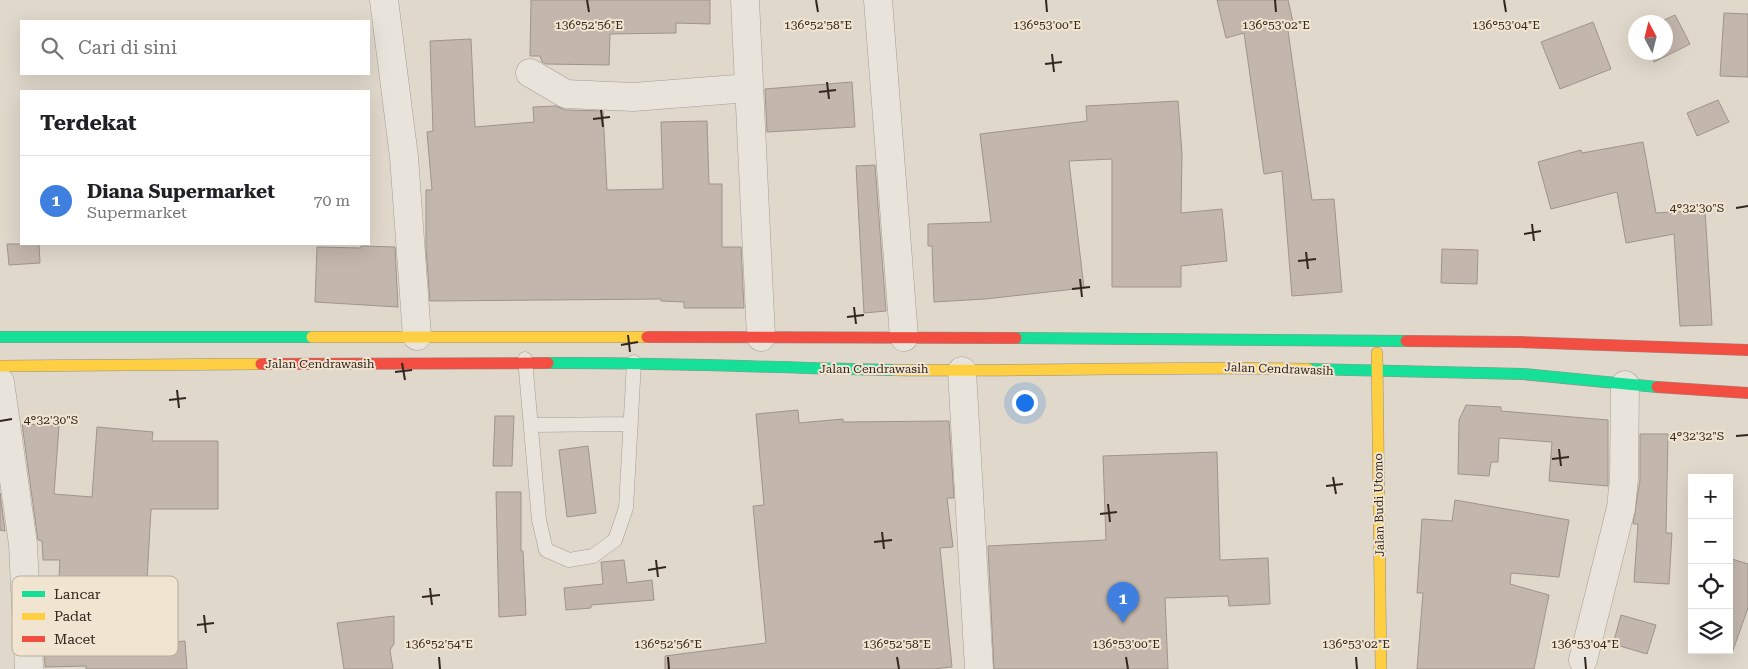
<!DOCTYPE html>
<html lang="id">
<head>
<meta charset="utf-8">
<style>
	body { margin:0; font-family:"Roboto Serif",serif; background:#f2f2f2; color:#202124 }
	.controls { position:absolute; right:15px; bottom:15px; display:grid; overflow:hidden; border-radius:0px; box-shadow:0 5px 20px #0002 }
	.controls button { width:45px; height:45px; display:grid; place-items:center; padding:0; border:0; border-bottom:1px solid #e0e0e0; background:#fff; color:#202124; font:25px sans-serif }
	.compass { position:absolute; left:1628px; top:15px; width:45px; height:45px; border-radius:50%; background:#fff; box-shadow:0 5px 20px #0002; rotate:353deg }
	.you { position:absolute; left:1024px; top:402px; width:18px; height:18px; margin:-12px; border:4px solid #fff; border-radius:50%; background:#1a73e8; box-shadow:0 0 0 8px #1a73e833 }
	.badge { display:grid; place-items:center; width:32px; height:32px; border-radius:50%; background:#6f645b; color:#fff; font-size:16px; font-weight:700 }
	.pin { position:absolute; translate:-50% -41px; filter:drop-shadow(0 1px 2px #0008) }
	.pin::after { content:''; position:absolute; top:26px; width:18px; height:15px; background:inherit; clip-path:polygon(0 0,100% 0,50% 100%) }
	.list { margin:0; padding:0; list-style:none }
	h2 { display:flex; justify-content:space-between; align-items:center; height:65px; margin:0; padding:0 20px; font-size:21px }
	h2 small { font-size:16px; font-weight:400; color:#757577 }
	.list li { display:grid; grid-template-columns:32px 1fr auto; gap:15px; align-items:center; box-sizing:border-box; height:90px; padding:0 20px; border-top:1px solid #e0e0e0 }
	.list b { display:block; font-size:19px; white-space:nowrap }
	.list p { margin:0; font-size:16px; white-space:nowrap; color:#757577 }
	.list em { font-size:16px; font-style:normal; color:#757577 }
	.icon { flex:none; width:28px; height:28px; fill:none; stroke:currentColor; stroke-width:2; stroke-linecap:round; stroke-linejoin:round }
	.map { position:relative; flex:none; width:1748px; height:669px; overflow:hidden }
	.search { position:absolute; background:#fff; box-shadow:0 5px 20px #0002; left:20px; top:20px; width:350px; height:55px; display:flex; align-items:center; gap:12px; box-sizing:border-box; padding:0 18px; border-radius:0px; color:#757577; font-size:19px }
	.panel { position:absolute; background:#fff; box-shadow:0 5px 20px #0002; left:20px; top:90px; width:350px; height:155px; border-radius:0px }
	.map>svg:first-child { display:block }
</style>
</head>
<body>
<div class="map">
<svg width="1748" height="669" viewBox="0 0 1748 669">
	<rect width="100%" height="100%" fill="#e0d8cb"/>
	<path fill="#c3b6ac" stroke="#9f948b" d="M 531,0 L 710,0 L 710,24 L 676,23 L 676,33 L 610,34 L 609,65 L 546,64 L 542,62 L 540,56 L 530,56 Z
		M 1217,0 L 1288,0 L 1293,22 L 1287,24 L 1312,200 L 1334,199 L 1342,292 L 1292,296 L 1282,171 L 1264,174 L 1244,33 L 1226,38 Z
		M 1724,13 L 1748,14 L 1748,77 L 1720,76 Z
		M 1675,15 L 1690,44 L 1654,62 L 1650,52 L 1666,52 L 1666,22 L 1660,22 Z
		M 1593,22 L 1611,69 L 1560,89 L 1541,42 Z
		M 471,39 L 475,127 L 534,122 L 533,107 L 556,106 L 565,110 L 603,111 L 607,190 L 663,189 L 661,122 L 707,121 L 709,184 L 722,184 L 722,247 L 741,247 L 744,308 L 684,308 L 684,302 L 661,301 L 661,299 L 430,301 L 426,248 L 426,190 L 432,190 L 427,132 L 433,131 L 430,41 Z
		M 852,82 L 855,127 L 767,132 L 765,89 Z
		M 1718,100 L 1729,122 L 1697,136 L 1687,113 Z
		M 1178,101 L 1182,154 L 1181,213 L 1222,209 L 1227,261 L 1181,266 L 1181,287 L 1112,287 L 1112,159 L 1069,161 L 1084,288 L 985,299 L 934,302 L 932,246 L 928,246 L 928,224 L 991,222 L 980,134 L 1087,121 L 1086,106 Z
		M 1643,142 L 1656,213 L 1705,210 L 1712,325 L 1680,326 L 1674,234 L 1626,243 L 1617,192 L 1551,209 L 1538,162 L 1581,150 L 1582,153 Z
		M 875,165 L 886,311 L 864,313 L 856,166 Z
		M 7,244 L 39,244 L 40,263 L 9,265 Z
		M 361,246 L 395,247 L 398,307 L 315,302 L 317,247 L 361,248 Z
		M 1442,249 L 1478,250 L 1477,284 L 1441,283 Z
		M 1466,405 L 1501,407 L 1501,411 L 1608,420 L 1608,486 L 1549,481 L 1552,442 L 1499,438 L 1498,462 L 1491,462 L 1489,476 L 1458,474 L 1459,420 Z
		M 798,410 L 799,423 L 843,419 L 843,422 L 949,421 L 954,498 L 947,498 L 953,547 L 940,548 L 952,667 L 934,669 L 665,669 L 665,656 L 766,643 L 753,506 L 764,505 L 756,414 Z
		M 495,416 L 514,416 L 512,466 L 493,466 Z
		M 22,424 L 59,426 L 54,494 L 92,497 L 97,427 L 153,432 L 152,441 L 218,441 L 218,509 L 151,509 L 147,580 L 134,579 L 130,629 L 139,629 L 139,645 L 185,641 L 187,669 L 86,669 L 86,666 L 45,667 L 43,631 L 56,631 L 60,560 L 43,560 L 42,541 L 38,540 Z
		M 1640,434 L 1668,434 L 1666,533 L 1672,533 L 1669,584 L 1634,582 L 1638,524 L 1633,524 L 1640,480 Z
		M 588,446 L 596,513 L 567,517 L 559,450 Z
		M 1217,452 L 1220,560 L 1268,558 L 1270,604 L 1229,606 L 1228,596 L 1165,598 L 1168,669 L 994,669 L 988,546 L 1106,540 L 1103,456 Z
		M 496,492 L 521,492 L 521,551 L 523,551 L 526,615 L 499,617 Z
		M 0,493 L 5,531 L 0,530 Z
		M 1455,500 L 1569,520 L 1559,577 L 1511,573 L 1510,584 L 1549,595 L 1534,669 L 1417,669 L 1423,593 L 1417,593 L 1422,519 L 1452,521 Z
		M 1729,558 L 1748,564 L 1748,608 L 1732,653 L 1729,653 Z
		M 624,560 L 627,583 L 652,580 L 654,600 L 591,605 L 591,608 L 566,610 L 564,588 L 603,584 L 601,562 Z
		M 1621,615 L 1656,625 L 1647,654 L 1613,644 Z
		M 394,616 L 394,644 L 390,650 L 393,669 L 344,669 L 337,623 Z"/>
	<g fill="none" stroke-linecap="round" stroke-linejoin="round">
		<defs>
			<path id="lane" d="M 525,359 L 539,520 L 546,550 L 569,560 L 593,556 L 615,540 L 626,508 L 634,362
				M 531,425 L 631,424"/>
			<path id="street" d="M 384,0 L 404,157 L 417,336
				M 745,0 L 761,337
				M 878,0 L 904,337
				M 530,73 L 566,94 L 633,97 L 749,88
				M 962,371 L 979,669
				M 0,382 L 23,544 L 29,669
				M 1583,660 L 1621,508 L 1624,478 L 1625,385"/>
			<path id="fast" d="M 0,337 L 312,337
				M 1016,338 L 1406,341
				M 548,363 C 663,362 779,368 894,370
				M 1308,369 L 1523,374 L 1657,387"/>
			<path id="slow" d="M 312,337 L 647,337
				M 1377,353 L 1381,669
				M 0,366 L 261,364
				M 894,370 C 1032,372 1170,366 1308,369"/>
			<path id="jam" d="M 647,337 L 1016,338
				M 1406,341 L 1520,342 L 1748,350
				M 261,364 L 548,363
				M 1657,387 L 1748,393"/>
		</defs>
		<use href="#lane" stroke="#a59d94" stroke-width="15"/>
		<use href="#street" stroke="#a59d94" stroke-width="29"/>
		<use href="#fast" stroke="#958d85" stroke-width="12"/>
		<use href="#slow" stroke="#958d85" stroke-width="12"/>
		<use href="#jam" stroke="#958d85" stroke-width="12"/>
		<use href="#lane" stroke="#e8e4dc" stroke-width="14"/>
		<use href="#street" stroke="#e8e4dc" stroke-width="28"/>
		<use href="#fast" stroke="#16e098" stroke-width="11"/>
		<use href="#slow" stroke="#ffcf43" stroke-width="11"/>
		<use href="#jam" stroke="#f24e42" stroke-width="11"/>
	</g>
	<path fill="none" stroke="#32261e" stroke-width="2" d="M 587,0 L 589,12M 816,0 L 818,12M 1046,0 L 1047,12M 1275,0 L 1276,12M 1504,0 L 1506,12M 1052,54 L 1054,72M 1045,64 L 1062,62M 827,82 L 829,99M 819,92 L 836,90M 601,110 L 603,127M 593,119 L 610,117M 1736,208 L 1748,206M 1532,224 L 1534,241M 1524,234 L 1541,231M 1306,252 L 1308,269M 1298,261 L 1316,259M 1080,279 L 1082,297M 1072,289 L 1090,287M 854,307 L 856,324M 847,317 L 864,315M 628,335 L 630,352M 621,345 L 638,342M 402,363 L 405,380M 395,372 L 412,370M 177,390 L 179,408M 169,400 L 186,398M 0,421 L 12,419M 1736,436 L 1748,435M 1559,449 L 1561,466M 1552,459 L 1569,457M 1333,477 L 1336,494M 1326,486 L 1343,484M 1108,504 L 1110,522M 1100,514 L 1117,512M 882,532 L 884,549M 874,542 L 892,540M 656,560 L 658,577M 648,570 L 666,567M 430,588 L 432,605M 422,597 L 440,595M 204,615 L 206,633M 197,625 L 214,623M 439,657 L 440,669M 668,657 L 669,669M 897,657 L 899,669M 1126,657 L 1128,669M 1356,657 L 1357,669M 1585,657 L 1586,669"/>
	<g text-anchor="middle" stroke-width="4" stroke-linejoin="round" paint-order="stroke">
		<g font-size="12" fill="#32261e" stroke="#f1e5d1">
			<text x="320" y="368">Jalan Cendrawasih</text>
			<text x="874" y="373">Jalan Cendrawasih</text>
			<text transform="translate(1279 369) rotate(2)" y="4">Jalan Cendrawasih</text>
			<text transform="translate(1379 505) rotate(-91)" y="4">Jalan Budi Utomo</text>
		</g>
	</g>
	<rect x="12" y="576" width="166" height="80" rx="8" fill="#f1e5d1" stroke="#b8ac9b" stroke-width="1"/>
	<rect x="22" y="591" width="23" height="6" fill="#16e098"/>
	<rect x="22" y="613" width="23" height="7" fill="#ffcf43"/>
	<rect x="22" y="636" width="23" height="6" fill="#f24e42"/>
	<g font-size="14" fill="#32261e">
		<text x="54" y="599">Lancar</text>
		<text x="54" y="621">Padat</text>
		<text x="54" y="644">Macet</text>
	</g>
	<g font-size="12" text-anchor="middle" fill="#32261e" stroke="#f1e5d1" stroke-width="4" stroke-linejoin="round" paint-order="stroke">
		<text x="589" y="29">136°52'56"E</text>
		<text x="818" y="29">136°52'58"E</text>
		<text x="1047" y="29">136°53'00"E</text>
		<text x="1276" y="29">136°53'02"E</text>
		<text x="1506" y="29">136°53'04"E</text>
		<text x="1697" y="212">4°32'30"S</text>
		<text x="51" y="424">4°32'30"S</text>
		<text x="1697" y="440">4°32'32"S</text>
		<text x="439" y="648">136°52'54"E</text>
		<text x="668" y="648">136°52'56"E</text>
		<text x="897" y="648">136°52'58"E</text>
		<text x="1126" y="648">136°53'00"E</text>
		<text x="1356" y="648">136°53'02"E</text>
		<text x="1585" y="648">136°53'04"E</text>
	</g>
</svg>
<div class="controls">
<button>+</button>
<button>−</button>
<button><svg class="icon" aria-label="locate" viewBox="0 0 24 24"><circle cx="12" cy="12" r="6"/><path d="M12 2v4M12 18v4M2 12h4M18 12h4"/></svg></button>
<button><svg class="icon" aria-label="layers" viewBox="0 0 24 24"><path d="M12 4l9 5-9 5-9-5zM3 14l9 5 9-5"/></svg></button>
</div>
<svg class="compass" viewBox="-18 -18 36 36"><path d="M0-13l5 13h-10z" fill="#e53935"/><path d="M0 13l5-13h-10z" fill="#757577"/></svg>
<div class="you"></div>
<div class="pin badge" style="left:1123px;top:623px;background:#3f7fe0">1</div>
<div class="search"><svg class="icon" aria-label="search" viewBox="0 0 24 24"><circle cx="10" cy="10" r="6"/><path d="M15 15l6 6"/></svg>Cari di sini</div>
<section class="panel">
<h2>Terdekat<small></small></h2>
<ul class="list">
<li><span class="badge" style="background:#3f7fe0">1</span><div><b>Diana Supermarket</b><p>Supermarket</p></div><em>70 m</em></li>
</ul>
</section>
</div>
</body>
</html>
